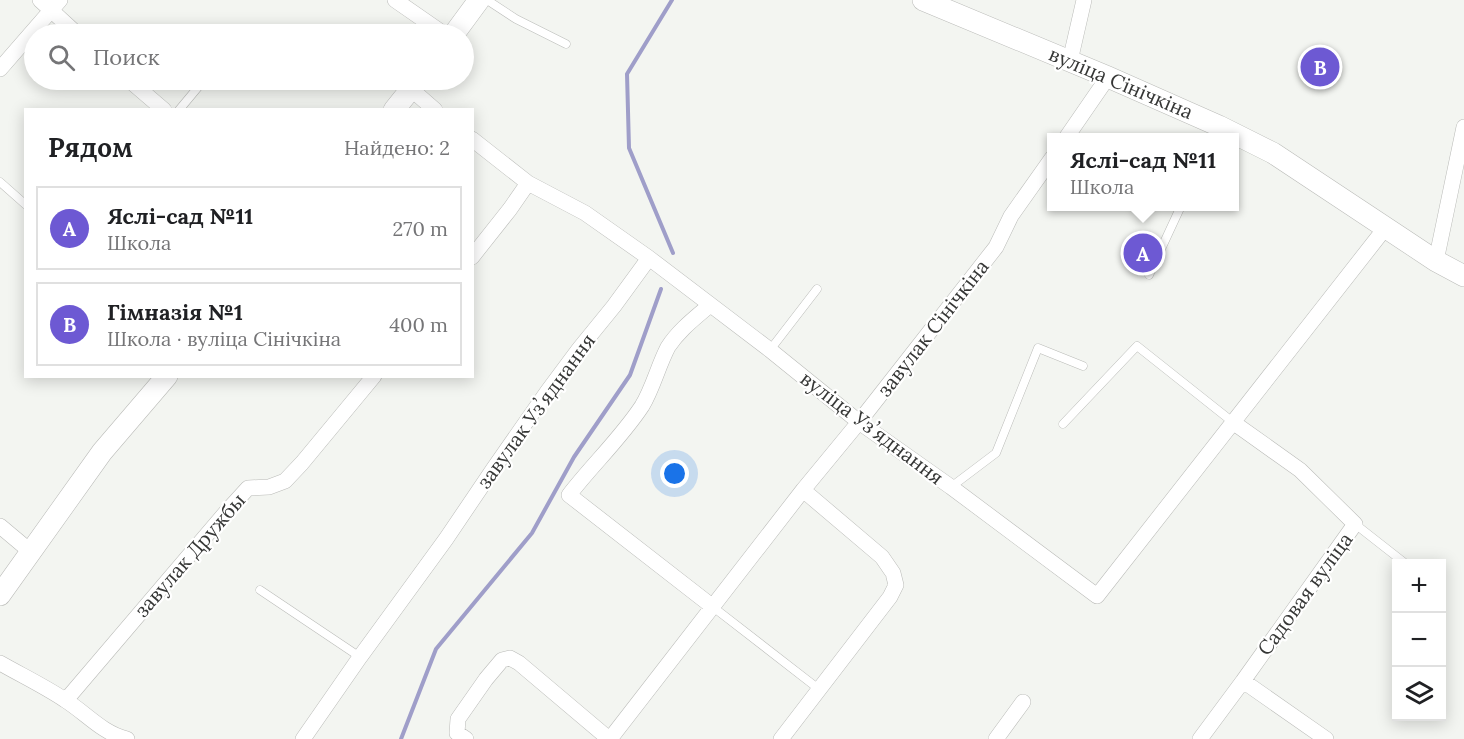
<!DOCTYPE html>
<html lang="ru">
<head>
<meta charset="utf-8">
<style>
	body { margin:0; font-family:Lora,serif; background:#f2f2f2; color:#202124 }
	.controls { position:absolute; right:18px; bottom:18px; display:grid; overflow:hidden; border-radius:0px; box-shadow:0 3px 15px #0003 }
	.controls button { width:54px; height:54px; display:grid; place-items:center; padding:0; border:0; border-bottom:2px solid #e0e0e0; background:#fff; color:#202124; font:30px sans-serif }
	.you { position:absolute; left:675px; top:474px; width:21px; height:21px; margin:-15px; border:4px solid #fff; border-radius:50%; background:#1a73e8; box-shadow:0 0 0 9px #1a73e833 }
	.badge { display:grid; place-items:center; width:39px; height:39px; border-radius:50%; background:#6d59d3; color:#fff; font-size:20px; font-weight:700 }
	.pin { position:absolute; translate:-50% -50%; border:3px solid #fff; box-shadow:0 2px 6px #0006 }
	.popup { position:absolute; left:1047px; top:133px; width:192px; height:78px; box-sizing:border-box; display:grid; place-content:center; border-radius:0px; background:#fff; filter:drop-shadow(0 2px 4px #0005); font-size:20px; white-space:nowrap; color:#757577 }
	.popup b { font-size:22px; color:#202124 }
	.popup::after { content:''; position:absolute; left:50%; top:100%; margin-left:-12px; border:12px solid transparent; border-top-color:#fff }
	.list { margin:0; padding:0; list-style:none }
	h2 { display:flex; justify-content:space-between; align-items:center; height:78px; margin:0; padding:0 24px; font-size:26px }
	h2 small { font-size:20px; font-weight:400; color:#757577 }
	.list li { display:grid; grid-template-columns:39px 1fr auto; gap:18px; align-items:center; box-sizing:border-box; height:84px; margin:0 12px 12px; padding:0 12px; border:2px solid #e0e0e0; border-radius:0px }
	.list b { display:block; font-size:22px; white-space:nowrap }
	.list p { margin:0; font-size:20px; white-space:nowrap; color:#757577 }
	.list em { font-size:20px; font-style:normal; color:#757577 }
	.icon { flex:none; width:33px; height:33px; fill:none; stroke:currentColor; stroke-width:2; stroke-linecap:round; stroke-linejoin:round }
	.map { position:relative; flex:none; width:1464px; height:739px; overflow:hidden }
	.search { position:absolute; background:#fff; box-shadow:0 3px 15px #0003; left:24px; top:24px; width:450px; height:66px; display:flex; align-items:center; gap:15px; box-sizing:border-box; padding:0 21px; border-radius:33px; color:#757577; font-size:22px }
	.panel { position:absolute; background:#fff; box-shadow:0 3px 15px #0003; left:24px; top:108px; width:450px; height:270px; border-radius:0px }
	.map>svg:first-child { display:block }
</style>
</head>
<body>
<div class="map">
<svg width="1464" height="739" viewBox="0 0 1464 739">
	<rect width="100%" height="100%" fill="#f3f5f1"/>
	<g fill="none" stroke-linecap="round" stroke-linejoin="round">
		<path stroke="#9f9ec9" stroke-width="4" d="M 672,0 L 627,74 L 629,148 L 673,253
			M 401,739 L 436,649 L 532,533 L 574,457 L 630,375 L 661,289"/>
		<defs>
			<path id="lane" d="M 487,0 L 516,19 L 566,44
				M 179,110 L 204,80
				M 0,182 L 26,205
				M 1149,275 L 1181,206
				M 770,350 L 817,289
				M 1063,424 L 1137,346 L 1234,423
				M 951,487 L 996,453 L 1038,348 L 1083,366
				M 1355,524 L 1406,564
				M 260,590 L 360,657
				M 713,607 L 820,690"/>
			<path id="street" d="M 40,0 L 77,34
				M 395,0 L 444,34
				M 1070,61 L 1084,0
				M 0,69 L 60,0
				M 129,80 L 164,110
				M 411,89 L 435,110
				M 1066,138 L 1108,77
				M 472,139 L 528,183 L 585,213 L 649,258 L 770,350 L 859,422 L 951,487 L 1097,596 L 1386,227
				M 472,257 L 510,209 L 528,183
				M 1436,261 L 1464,127
				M 710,305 C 695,318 679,330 668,347 C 658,366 653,388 642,406 C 621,438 592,465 569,495 L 713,607
				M 1234,423 L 1300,470 L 1355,524 L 1243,681 L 1326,739
				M 0,526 L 31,552
				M 0,663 C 21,675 44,686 65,700 C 86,713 102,733 127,739
				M 66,700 L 227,511 L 248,488 L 269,487 L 285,481 L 302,463 L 374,376
				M 303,739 L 360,657 L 446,539 L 494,468 L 547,392 L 579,349 L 614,306 L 649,258
				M 466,739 L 457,733 L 458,719 L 486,679 L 502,660 L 510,658 L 519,663 L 609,739
				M 610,739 L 803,490 L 859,422 L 996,247 L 1011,216 L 1052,158
				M 781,739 L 890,597 L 896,585 L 893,573 L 882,557 L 803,490
				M 996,739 L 1023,702
				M 1200,739 L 1243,681"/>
			<path id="secondary" d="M 923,0 L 1108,77 L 1219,126 L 1273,153 L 1436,261 L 1464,276
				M 454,34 L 479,0
				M 394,110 L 418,80
				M 0,595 L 102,452 L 167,376"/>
		</defs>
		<use href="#lane" stroke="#babbb8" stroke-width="9"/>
		<use href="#street" stroke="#babbb8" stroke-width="16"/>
		<use href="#secondary" stroke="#babbb8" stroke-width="22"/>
		<use href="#lane" stroke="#fff" stroke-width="8"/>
		<use href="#street" stroke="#fff" stroke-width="15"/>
		<use href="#secondary" stroke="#fff" stroke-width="21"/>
	</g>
	<g text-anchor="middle" stroke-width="4.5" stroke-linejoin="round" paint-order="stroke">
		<g font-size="20" fill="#363736" stroke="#fff">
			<text transform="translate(1121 83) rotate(23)" y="7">вуліца Сінічкіна</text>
			<text transform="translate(933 328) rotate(-52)" y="7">завулак Сінічкіна</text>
			<text transform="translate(536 411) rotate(-54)" y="7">завулак Узʼяднання</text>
			<text transform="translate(872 428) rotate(37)" y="7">вуліца Узʼяднання</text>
			<text transform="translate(190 555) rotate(-49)" y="7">завулак Дружбы</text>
			<text transform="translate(1305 594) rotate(-54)" y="7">Садовая вуліца</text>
		</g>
	</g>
</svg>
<div class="controls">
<button>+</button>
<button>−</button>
<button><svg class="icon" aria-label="layers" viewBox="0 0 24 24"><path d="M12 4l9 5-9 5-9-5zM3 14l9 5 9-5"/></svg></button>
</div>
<div class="you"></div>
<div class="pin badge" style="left:1143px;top:253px">A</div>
<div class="popup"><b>Яслі-сад №11</b>Школа</div>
<div class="pin badge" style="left:1320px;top:67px">B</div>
<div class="search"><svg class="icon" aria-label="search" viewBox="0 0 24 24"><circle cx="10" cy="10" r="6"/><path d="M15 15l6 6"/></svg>Поиск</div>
<section class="panel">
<h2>Рядом<small>Найдено: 2</small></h2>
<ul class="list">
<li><span class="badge">A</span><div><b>Яслі-сад №11</b><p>Школа</p></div><em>270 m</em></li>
<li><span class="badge">B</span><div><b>Гімназія №1</b><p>Школа · вуліца Сінічкіна</p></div><em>400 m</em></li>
</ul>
</section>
</div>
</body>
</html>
